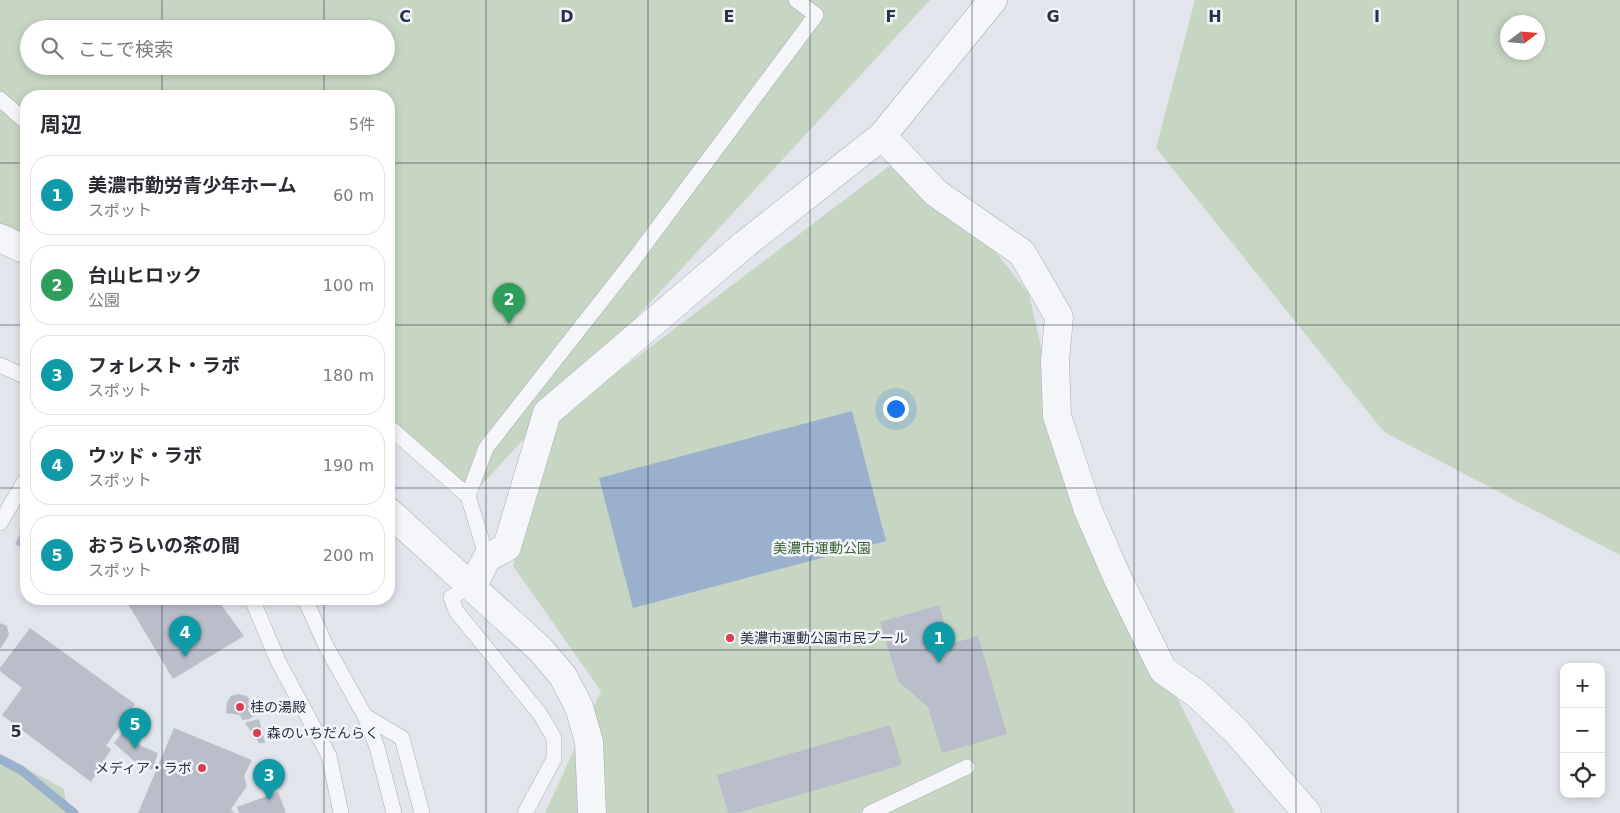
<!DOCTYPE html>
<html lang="ja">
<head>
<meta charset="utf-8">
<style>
	body { margin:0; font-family:"DejaVu Sans","Noto Sans JP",sans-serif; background:#f2f2f3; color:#2b2b33 }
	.controls { position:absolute; right:15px; bottom:15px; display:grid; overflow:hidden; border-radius:10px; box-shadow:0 2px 8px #0003 }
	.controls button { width:45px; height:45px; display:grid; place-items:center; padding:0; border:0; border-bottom:1px solid #e1e1e2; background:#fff; color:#2b2b33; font:25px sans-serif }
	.compass { position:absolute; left:1500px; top:15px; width:45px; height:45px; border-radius:50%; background:#fff; box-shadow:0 2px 8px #0003; rotate:74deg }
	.you { position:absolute; left:895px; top:408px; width:18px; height:18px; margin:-12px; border:4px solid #fff; border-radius:50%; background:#1a73e8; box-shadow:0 0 0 8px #1a73e833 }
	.badge { display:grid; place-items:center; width:32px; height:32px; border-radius:50%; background:#0b8043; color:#fff; font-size:16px; font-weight:700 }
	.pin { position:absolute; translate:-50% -41px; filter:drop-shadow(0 1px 2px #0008) }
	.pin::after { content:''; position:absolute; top:26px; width:18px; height:15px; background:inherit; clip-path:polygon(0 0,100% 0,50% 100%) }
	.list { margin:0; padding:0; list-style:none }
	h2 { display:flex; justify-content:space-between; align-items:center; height:65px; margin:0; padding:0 20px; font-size:21px }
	h2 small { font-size:16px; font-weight:400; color:#7c7c81 }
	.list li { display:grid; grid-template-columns:32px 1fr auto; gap:15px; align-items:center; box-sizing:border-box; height:80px; margin:0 10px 10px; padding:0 10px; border:1px solid #e1e1e2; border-radius:20px }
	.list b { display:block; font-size:19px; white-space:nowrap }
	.list p { margin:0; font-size:16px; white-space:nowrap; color:#7c7c81 }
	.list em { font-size:16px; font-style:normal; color:#7c7c81 }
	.icon { flex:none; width:28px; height:28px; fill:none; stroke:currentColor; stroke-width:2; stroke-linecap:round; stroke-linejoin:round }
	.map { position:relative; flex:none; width:1620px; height:813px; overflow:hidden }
	.search { position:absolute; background:#fff; box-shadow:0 2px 8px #0003; left:20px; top:20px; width:375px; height:55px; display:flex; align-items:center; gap:12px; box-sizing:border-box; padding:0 18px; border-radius:28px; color:#7c7c81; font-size:19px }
	.panel { position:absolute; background:#fff; box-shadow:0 2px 8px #0003; left:20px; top:90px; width:375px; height:515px; border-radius:20px }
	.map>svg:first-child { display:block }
</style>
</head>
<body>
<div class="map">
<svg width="1620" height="813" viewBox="0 0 1620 813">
	<rect width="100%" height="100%" fill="#e2e5ec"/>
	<path fill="#c7d6c2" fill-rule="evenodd" d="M 0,0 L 930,0 L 474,493 L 389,422 L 389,96 L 26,96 L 26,235 L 0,224 ZM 29,29 L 386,29 L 386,66 L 29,66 Z
		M 1195,0 L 1620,0 L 1620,555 L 1384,432 L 1156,148 ZM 1508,22 L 1538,22 L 1538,52 L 1508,52 Z
		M 913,148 L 1029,294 L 1057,416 L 1093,530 L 1235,813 L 545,813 L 601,691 L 513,566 L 558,417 Z
		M 0,754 L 64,789 L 67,813 L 0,813 Z"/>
	<path fill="#9ab1ce" d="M 852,411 L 886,541 L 633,608 L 599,478 Z"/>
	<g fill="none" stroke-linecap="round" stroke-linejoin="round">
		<path stroke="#9ab1ce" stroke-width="9" d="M 0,759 L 21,770 L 74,813"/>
	</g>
	<path fill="#b9beca" d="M 26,522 L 26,550 L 15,544 Z
		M 125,599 L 217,599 L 244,636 L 173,679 Z
		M 939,605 L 950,644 L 978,636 L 1007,734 L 942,753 L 928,707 L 898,681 L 880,622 Z
		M 0,623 L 7,626 L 9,635 L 0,649 Z
		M 30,628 L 135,704 L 106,746 L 111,749 L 91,782 L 2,715 L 22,688 L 0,671 L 0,668 Z
		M 238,694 L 247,696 L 255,709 L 256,715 L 249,719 L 242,720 L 240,715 L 226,713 L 227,702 L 231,696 Z
		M 259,719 L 265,743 L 259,743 L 245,723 Z
		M 890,725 L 902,765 L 737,813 L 728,813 L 717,775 Z
		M 174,728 L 252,760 L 244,776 L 247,786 L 231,809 L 234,813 L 138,813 Z
		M 125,729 L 141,746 L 158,753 L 152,770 L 134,761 L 114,743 Z
		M 278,792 L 286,813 L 239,813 L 237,807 Z"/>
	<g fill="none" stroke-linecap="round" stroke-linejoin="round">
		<defs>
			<path id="service" d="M 0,99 L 26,122
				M 0,365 L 26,377
				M 389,427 L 468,496 L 487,558
				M 468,496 L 486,448 L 632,262 L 816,15 L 796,0
				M 0,523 L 26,479
				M 472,587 L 451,597 L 456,611 L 540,714 L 554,738 L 554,759 L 525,813
				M 252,599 L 278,661 L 329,756 L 341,813
				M 305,599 L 326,646 L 365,716 L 377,747 L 394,813
				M 365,716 L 402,738 L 422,813
				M 870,813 L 967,767"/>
			<path id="minor" d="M 882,136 L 936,193 L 1022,253 L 1059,317 L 1055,361 L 1057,416 L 1088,510 L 1117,577 L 1163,670 L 1197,694 L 1236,731 L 1307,813
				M 0,238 L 26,250
				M 389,512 L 540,649 L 563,676 L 579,707 L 589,742 L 592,813
				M 472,587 L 487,558 L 507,547 L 547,413 L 745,244 L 882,136 L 993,0"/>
		</defs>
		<use href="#service" stroke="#a6acb7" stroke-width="16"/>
		<use href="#minor" stroke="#a6acb7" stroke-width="29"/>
		<use href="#service" stroke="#f5f6f9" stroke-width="15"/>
		<use href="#minor" stroke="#f5f6f9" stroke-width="28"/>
	</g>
	<path fill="none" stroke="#283245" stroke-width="1" stroke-opacity="0.55" d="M 162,0 L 162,29M 324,0 L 324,29M 486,0 L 486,813M 648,0 L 648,813M 810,0 L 810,813M 972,0 L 972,813M 1134,0 L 1134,813M 1296,0 L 1296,813M 1458,0 L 1458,813M 162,66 L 162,96M 324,66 L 324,96M 0,163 L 26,163M 389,163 L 1620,163M 0,325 L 26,325M 389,325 L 1620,325M 0,488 L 26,488M 389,488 L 1620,488M 162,599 L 162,813M 324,599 L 324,813M 0,650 L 1620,650"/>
	<g fill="#da3e4f" stroke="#f2f4f9" stroke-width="2">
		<circle cx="730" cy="638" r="5"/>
		<circle cx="240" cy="707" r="5"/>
		<circle cx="257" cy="733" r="5"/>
		<circle cx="202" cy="768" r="5"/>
	</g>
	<g text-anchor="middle" stroke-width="5" stroke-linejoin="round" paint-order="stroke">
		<g font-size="14" fill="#3b6234" stroke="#f2f4f9">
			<text x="822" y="553">美濃市運動公園</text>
		</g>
		<g font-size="14" fill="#283245" stroke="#f2f4f9" text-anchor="start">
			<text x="740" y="643">美濃市運動公園市民プール</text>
			<text x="250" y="712">桂の湯殿</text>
			<text x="267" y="738">森のいちだんらく</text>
			<text x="192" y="773" text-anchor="end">メディア・ラボ</text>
		</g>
	</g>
	<g font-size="16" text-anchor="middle" font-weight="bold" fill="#283245" stroke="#f2f4f9" stroke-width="5" stroke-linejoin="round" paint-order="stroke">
		<text x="405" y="22">C</text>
		<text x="567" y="22">D</text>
		<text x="729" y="22">E</text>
		<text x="891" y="22">F</text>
		<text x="1053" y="22">G</text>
		<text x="1215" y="22">H</text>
		<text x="1377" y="22">I</text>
		<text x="16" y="737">5</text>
	</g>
</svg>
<div class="controls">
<button>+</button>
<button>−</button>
<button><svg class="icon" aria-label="locate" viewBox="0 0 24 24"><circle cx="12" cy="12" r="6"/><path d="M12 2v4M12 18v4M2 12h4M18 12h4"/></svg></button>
</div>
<svg class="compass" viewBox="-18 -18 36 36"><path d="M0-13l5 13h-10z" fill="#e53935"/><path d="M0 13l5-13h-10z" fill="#7c7c81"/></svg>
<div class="you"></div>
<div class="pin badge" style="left:939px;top:663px;background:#0f9aa8">1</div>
<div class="pin badge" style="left:509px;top:324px;background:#2e9e5b">2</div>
<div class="pin badge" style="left:269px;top:800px;background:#0f9aa8">3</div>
<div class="pin badge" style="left:185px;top:657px;background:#0f9aa8">4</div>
<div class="pin badge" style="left:135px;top:749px;background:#0f9aa8">5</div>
<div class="search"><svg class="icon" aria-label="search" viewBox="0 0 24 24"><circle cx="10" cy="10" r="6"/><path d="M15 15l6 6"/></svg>ここで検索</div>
<section class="panel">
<h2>周辺<small>5件</small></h2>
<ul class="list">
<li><span class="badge" style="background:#0f9aa8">1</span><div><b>美濃市勤労青少年ホーム</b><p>スポット</p></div><em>60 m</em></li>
<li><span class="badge" style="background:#2e9e5b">2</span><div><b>台山ヒロック</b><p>公園</p></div><em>100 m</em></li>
<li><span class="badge" style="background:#0f9aa8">3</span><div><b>フォレスト・ラボ</b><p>スポット</p></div><em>180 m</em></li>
<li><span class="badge" style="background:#0f9aa8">4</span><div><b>ウッド・ラボ</b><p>スポット</p></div><em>190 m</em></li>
<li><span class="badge" style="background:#0f9aa8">5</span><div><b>おうらいの茶の間</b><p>スポット</p></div><em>200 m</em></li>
</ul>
</section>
</div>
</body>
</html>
